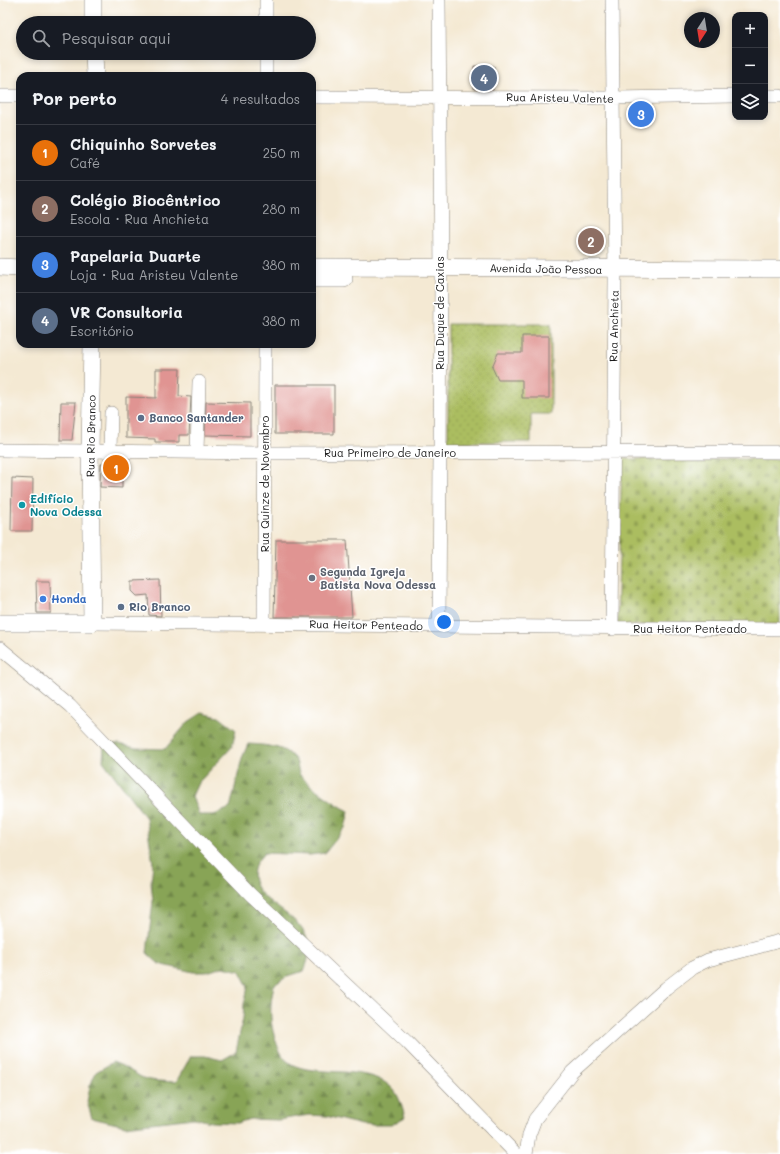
<!DOCTYPE html>
<html lang="pt">
<head>
<meta charset="utf-8">
<style>
	body { margin:0; font-family:Mali,sans-serif; background:#242831; color:#f1f3f6 }
	.controls { position:absolute; right:12px; top:12px; display:grid; overflow:hidden; border-radius:8px; box-shadow:0 2px 6px #0003 }
	.controls button { width:36px; height:36px; display:grid; place-items:center; padding:0; border:0; border-bottom:1px solid #363941; background:#171b24; color:#f1f3f6; font:20px sans-serif }
	.compass { position:absolute; left:684px; top:12px; width:36px; height:36px; border-radius:50%; background:#171b24; box-shadow:0 2px 6px #0003; rotate:192deg }
	.you { position:absolute; left:444px; top:622px; width:14px; height:14px; margin:-10px; border:3px solid #fff; border-radius:50%; background:#1a73e8; box-shadow:0 0 0 6px #1a73e833 }
	.badge { display:grid; place-items:center; width:26px; height:26px; border-radius:50%; background:#1f6fb2; color:#fff; font-size:13px; font-weight:700 }
	.pin { position:absolute; translate:-50% -50%; border:2px solid #fff; box-shadow:0 1px 4px #0006 }
	.list { margin:0; padding:0; list-style:none }
	h2 { display:flex; justify-content:space-between; align-items:center; height:52px; margin:0; padding:0 16px; font-size:17px }
	h2 small { font-size:13px; font-weight:400; color:#9ea1a6 }
	.list li { display:grid; grid-template-columns:26px 1fr auto; gap:12px; align-items:center; box-sizing:border-box; height:56px; padding:0 16px; border-top:1px solid #363941 }
	.list b { display:block; font-size:15px; white-space:nowrap }
	.list p { margin:0; font-size:13px; white-space:nowrap; color:#9ea1a6 }
	.list em { font-size:13px; font-style:normal; color:#9ea1a6 }
	.icon { flex:none; width:22px; height:22px; fill:none; stroke:currentColor; stroke-width:2; stroke-linecap:round; stroke-linejoin:round }
	.map { position:relative; flex:none; width:780px; height:1154px; overflow:hidden }
	.search { position:absolute; background:#171b24; box-shadow:0 2px 6px #0003; left:16px; top:16px; width:300px; height:44px; display:flex; align-items:center; gap:10px; box-sizing:border-box; padding:0 14px; border-radius:22px; color:#9ea1a6; font-size:15px }
	.panel { position:absolute; background:#171b24; box-shadow:0 2px 6px #0003; left:16px; top:72px; width:300px; height:276px; border-radius:12px }
	.map>svg:first-child { display:block }
</style>
</head>
<body>
<div class="map">
<svg width="780" height="1154" viewBox="0 0 780 1154">
	<defs>
		<pattern id="grass-dots" width="8" height="8" patternUnits="userSpaceOnUse"><rect width="8" height="8" fill="#abbd60"/><path d="M2 2h.1M6 6h.1" fill="none" stroke="#93a253" stroke-width="1.8" stroke-linecap="round"/></pattern>
		<pattern id="forest-firs" width="22" height="20" patternUnits="userSpaceOnUse"><rect width="22" height="20" fill="#88a456"/><path d="M5 1l3.5 6h-7zM16 11l3.5 6h-7z" fill="#6e8546"/></pattern>
		<pattern id="cemetery-stones" width="16" height="16" patternUnits="userSpaceOnUse"><rect width="16" height="16" fill="#abbd60"/><path d="M2 7V4a2 2 0 0 1 4 0v3zM10 15v-3a2 2 0 0 1 4 0v3z" fill="#93a253"/></pattern>
	</defs>
	<rect width="100%" height="100%" fill="#fff"/>
	<filter id="ink" filterUnits="userSpaceOnUse"><feTurbulence type="fractalNoise" baseFrequency=".025" numOctaves="2"/><feDisplacementMap in="SourceGraphic" scale="8" xChannelSelector="R" yChannelSelector="G"/><feConvolveMatrix kernelMatrix="1 2 1 2 8 2 1 2 1" color-interpolation-filters="sRGB"/></filter>
	<filter id="wash" filterUnits="userSpaceOnUse"><feTurbulence type="fractalNoise" baseFrequency=".012" numOctaves="4" result="noise"/><feDisplacementMap in="SourceGraphic" scale="16" xChannelSelector="R" yChannelSelector="G"/><feGaussianBlur stdDeviation="0.9" result="paint"/><feColorMatrix in="noise" values="0 0 0 0 0 0 0 0 0 0 0 0 0 0 0 0 0 1.4 0 .05"/><feComposite in="paint" operator="in"/></filter>
	<g filter="url(#wash)">
		<rect width="100%" height="100%" fill="#f4e9d3"/>
		<path fill="url(#grass-dots)" stroke="#646c3e" d="M 448,324 L 551,324 L 551,414 L 531,414 L 531,442 L 448,442 Z"/>
		<path fill="url(#forest-firs)" stroke="#526039" d="M 202,713 L 219,717 L 236,730 L 232,747 L 198,783 L 192,796 L 199,815 L 214,815 L 230,808 L 242,758 L 248,744 C 262,745 283,745 294,758 C 298,762 297,770 300,775 C 310,786 336,805 349,811 L 345,828 L 325,853 L 310,855 L 264,853 C 261,857 256,862 255,866 C 240,910 331,910 304,971 L 288,976 L 274,985 C 270,1003 269,1020 275,1038 C 277,1045 281,1055 286,1060 C 307,1080 364,1062 391,1087 C 399,1094 402,1107 405,1117 L 391,1125 L 362,1125 L 326,1116 L 309,1115 L 278,1120 L 250,1119 L 237,1123 L 211,1122 L 194,1118 L 125,1126 L 92,1118 L 87,1102 L 90,1086 L 96,1072 L 113,1062 C 124,1066 132,1072 141,1077 C 152,1082 165,1081 176,1082 L 191,1056 L 205,1056 L 222,1060 L 236,1052 L 243,1018 L 244,1004 L 248,987 L 240,971 L 223,967 L 207,972 L 193,972 L 159,964 L 147,953 L 153,901 L 151,883 L 153,863 L 146,818 L 103,761 L 104,744 L 119,744 L 136,748 L 165,749 L 188,722 Z"/>
		<path fill="url(#cemetery-stones)" stroke="#646c3e" d="M 622,459 L 780,459 L 780,624 L 617,625 Z"/>
		<g id="blocks">
			<path fill="#e09492" d="M 474,66 L 494,66 L 493,90 L 474,89 Z
				M 522,336 L 549,336 L 549,398 L 522,398 L 522,380 L 498,380 L 492,367 L 498,353 L 522,353 Z
				M 156,369 L 180,369 L 179,396 L 191,397 L 189,435 L 179,435 L 179,442 L 155,442 L 155,439 L 126,438 L 126,397 L 156,398 Z
				M 275,385 L 334,385 L 334,434 L 275,434 Z
				M 61,402 L 76,402 L 72,440 L 60,440 Z
				M 206,402 L 250,403 L 250,436 L 205,435 Z
				M 101,464 L 122,464 L 122,488 L 100,487 Z
				M 12,478 L 33,479 L 32,531 L 11,531 Z
				M 276,540 L 347,540 L 352,617 L 274,617 Z
				M 160,580 L 161,616 L 149,615 L 148,595 L 137,596 L 132,591 L 132,581 Z
				M 36,581 L 50,581 L 51,613 L 37,613 Z"/>
		</g>
	</g>
	<g filter="url(#ink)">
		<use href="#blocks" fill-opacity="0" stroke="#888278" stroke-width="1"/>
		<g fill="none" stroke-linecap="round" stroke-linejoin="round">
			<defs>
				<path id="minor" d="M 266,0 L 266,23
					M 439,0 L 441,279 L 439,626
					M 266,53 L 266,76
					M 0,96 L 20,96
					M 765,96 L 780,96
					M 312,97 L 614,98 L 735,96
					M 0,450 L 266,453 L 780,452
					M 110,450 L 111,413
					M 197,452 L 199,382
					M 92,623 L 780,629
					M 264,624 L 265,344
					M 612,629 L 615,280 L 612,0
					M 0,648 L 70,706 L 250,894 L 407,1042 L 516,1154
					M 526,1154 L 529,1135 L 535,1119 L 572,1072 L 666,988 L 692,968 L 708,960 L 780,941"/>
				<path id="major" d="M 93,0 L 93,23
					M 94,53 L 95,76
					M 0,267 L 20,268
					M 312,267 L 780,269
					M 312,279 L 344,279
					M 0,623 L 92,623 L 90,450 L 92,344"/>
			</defs>
			<use href="#minor" stroke="#888278" stroke-width="14"/>
			<use href="#major" stroke="#888278" stroke-width="18"/>
			<use href="#minor" stroke="#fff" stroke-width="13"/>
			<use href="#major" stroke="#fff" stroke-width="17"/>
		</g>
	</g>
	<g fill="#5c6f8a" stroke="#fff" stroke-width="1.5">
		<circle cx="141" cy="418" r="4"/>
		<circle cx="121" cy="607" r="4"/>
	</g>
	<circle fill="#0f9aa8" stroke="#fff" stroke-width="1.5" cx="22" cy="505" r="4"/>
	<circle fill="#6b7280" stroke="#fff" stroke-width="1.5" cx="312" cy="578" r="4"/>
	<circle fill="#3f7fe0" stroke="#fff" stroke-width="1.5" cx="43" cy="599" r="4"/>
	<g text-anchor="middle" stroke-width="3" stroke-linejoin="round" paint-order="stroke">
		<g font-size="11" fill="#1c1c1c" stroke="#fff">
			<text transform="translate(560 98) rotate(1)" y="4">Rua Aristeu Valente</text>
			<text transform="translate(546 269) rotate(1)" y="4">Avenida João Pessoa</text>
			<text transform="translate(440 313) rotate(-90)" y="4">Rua Duque de Caxias</text>
			<text transform="translate(614 326) rotate(-89)" y="4">Rua Anchieta</text>
			<text transform="translate(91 436) rotate(-89)" y="4">Rua Rio Branco</text>
			<text x="390" y="457">Rua Primeiro de Janeiro</text>
			<text transform="translate(265 484) rotate(-90)" y="4">Rua Quinze de Novembro</text>
			<text transform="translate(366 625) rotate(1)" y="4">Rua Heitor Penteado</text>
			<text x="690" y="633">Rua Heitor Penteado</text>
		</g>
		<g font-size="11" font-weight="bold" fill="#4e5e75" stroke="#fff" text-anchor="start">
			<text x="149" y="422">Banco Santander</text>
			<text x="129" y="611">Rio Branco</text>
		</g>
		<g font-size="11" font-weight="bold" fill="#0d838f" stroke="#fff" text-anchor="start">
			<text x="30" y="503">Edifício<tspan x="30" dy="13">Nova Odessa</tspan></text>
		</g>
		<g font-size="11" font-weight="bold" fill="#5b616d" stroke="#fff" text-anchor="start">
			<text x="320" y="576">Segunda Igreja<tspan x="320" dy="13">Batista Nova Odessa</tspan></text>
		</g>
		<g font-size="11" font-weight="bold" fill="#366cbe" stroke="#fff" text-anchor="start">
			<text x="51" y="603">Honda</text>
		</g>
	</g>
</svg>
<div class="controls">
<button>+</button>
<button>−</button>
<button><svg class="icon" aria-label="layers" viewBox="0 0 24 24"><path d="M12 4l9 5-9 5-9-5zM3 14l9 5 9-5"/></svg></button>
</div>
<svg class="compass" viewBox="-18 -18 36 36"><path d="M0-13l5 13h-10z" fill="#e53935"/><path d="M0 13l5-13h-10z" fill="#9ea1a6"/></svg>
<div class="you"></div>
<div class="pin badge" style="left:116px;top:468px;background:#e8710a">1</div>
<div class="pin badge" style="left:591px;top:241px;background:#8d6e63">2</div>
<div class="pin badge" style="left:641px;top:114px;background:#3f7fe0">3</div>
<div class="pin badge" style="left:484px;top:78px;background:#5c6f8a">4</div>
<div class="search"><svg class="icon" aria-label="search" viewBox="0 0 24 24"><circle cx="10" cy="10" r="6"/><path d="M15 15l6 6"/></svg>Pesquisar aqui</div>
<section class="panel">
<h2>Por perto<small>4 resultados</small></h2>
<ul class="list">
<li><span class="badge" style="background:#e8710a">1</span><div><b>Chiquinho Sorvetes</b><p>Café</p></div><em>250 m</em></li>
<li><span class="badge" style="background:#8d6e63">2</span><div><b>Colégio Biocêntrico</b><p>Escola · Rua Anchieta</p></div><em>280 m</em></li>
<li><span class="badge" style="background:#3f7fe0">3</span><div><b>Papelaria Duarte</b><p>Loja · Rua Aristeu Valente</p></div><em>380 m</em></li>
<li><span class="badge" style="background:#5c6f8a">4</span><div><b>VR Consultoria</b><p>Escritório</p></div><em>380 m</em></li>
</ul>
</section>
</div>
</body>
</html>
